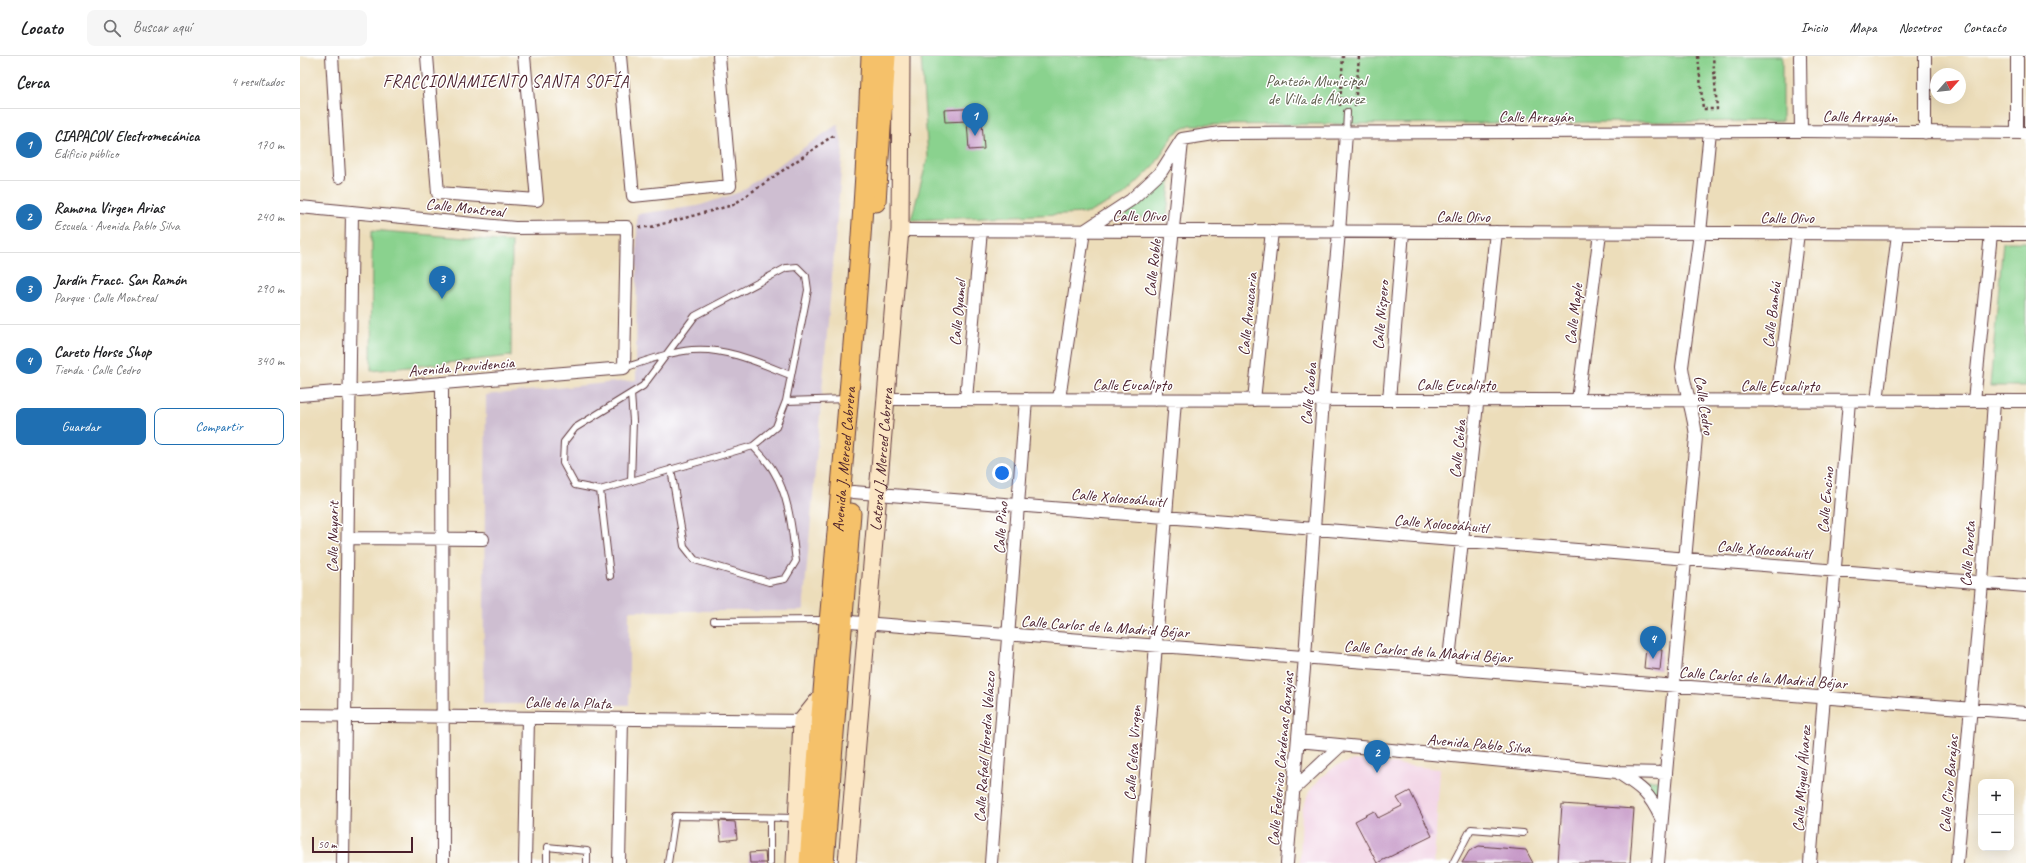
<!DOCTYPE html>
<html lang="es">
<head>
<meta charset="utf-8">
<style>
	body { margin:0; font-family:Caveat,sans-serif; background:#f6f6f6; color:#202124 }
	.controls { position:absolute; right:12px; bottom:12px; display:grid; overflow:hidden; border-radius:8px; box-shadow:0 4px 16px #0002 }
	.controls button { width:36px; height:36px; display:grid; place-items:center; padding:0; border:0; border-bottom:1px solid #e0e0e0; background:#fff; color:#202124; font:20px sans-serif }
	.compass { position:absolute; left:1630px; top:12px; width:36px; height:36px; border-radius:50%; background:#fff; box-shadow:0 4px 16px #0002; rotate:63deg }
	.scale { position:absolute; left:12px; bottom:10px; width:101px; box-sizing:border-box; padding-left:4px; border:2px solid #4a1f2b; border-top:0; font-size:11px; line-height:14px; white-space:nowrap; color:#4a1f2b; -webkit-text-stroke:3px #fff; paint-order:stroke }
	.you { position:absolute; left:702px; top:417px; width:14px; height:14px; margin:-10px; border:3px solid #fff; border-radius:50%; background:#1a73e8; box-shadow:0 0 0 6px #1a73e833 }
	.badge { display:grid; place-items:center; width:26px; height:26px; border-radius:50%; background:#1f6fb2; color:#fff; font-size:13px; font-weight:700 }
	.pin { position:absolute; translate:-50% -33px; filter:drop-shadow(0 1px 2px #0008) }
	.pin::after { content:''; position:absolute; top:21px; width:14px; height:12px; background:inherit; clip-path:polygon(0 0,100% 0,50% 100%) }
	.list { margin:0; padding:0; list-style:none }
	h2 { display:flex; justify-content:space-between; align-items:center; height:52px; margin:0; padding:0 16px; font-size:17px }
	h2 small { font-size:13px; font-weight:400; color:#757577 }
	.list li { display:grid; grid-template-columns:26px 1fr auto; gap:12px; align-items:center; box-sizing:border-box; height:72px; padding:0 16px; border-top:1px solid #e0e0e0 }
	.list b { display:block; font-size:15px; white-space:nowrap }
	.list p { margin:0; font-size:13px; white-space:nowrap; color:#757577 }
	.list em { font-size:13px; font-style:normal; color:#757577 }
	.actions { display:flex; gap:8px; padding:12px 16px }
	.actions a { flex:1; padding:9px 0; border:1px solid #1f6fb2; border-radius:8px; text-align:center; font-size:14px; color:#1f6fb2 }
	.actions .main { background:#1f6fb2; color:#fff }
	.icon { flex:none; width:22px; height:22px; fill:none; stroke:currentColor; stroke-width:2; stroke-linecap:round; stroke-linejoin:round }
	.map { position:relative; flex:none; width:1726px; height:807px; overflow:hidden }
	header { display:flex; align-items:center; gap:24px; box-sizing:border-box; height:56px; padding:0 20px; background:#fff; border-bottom:1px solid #e0e0e0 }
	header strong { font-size:19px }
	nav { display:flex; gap:22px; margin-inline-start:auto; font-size:14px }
	.search { width:280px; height:36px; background:#f6f6f6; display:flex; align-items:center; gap:10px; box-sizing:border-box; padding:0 14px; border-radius:8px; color:#757577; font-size:15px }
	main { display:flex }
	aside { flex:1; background:#fff }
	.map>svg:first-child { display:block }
</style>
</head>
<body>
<header>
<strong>Locato</strong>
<div class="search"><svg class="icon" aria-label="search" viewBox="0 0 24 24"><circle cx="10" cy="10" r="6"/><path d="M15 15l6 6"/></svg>Buscar aquí</div>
<nav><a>Inicio</a><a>Mapa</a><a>Nosotros</a><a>Contacto</a></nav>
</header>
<main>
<aside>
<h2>Cerca<small>4 resultados</small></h2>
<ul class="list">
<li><span class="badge">1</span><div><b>CIAPACOV Electromecánica</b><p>Edificio público</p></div><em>170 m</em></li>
<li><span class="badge">2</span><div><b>Ramona Virgen Arias</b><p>Escuela · Avenida Pablo Silva</p></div><em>240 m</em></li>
<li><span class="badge">3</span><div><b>Jardín Fracc. San Ramón</b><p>Parque · Calle Montreal</p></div><em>290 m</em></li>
<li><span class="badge">4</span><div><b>Careto Horse Shop</b><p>Tienda · Calle Cedro</p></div><em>340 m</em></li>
</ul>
<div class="actions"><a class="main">Guardar</a><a>Compartir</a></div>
</aside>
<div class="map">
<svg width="1726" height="807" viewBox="0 0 1726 807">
	<rect width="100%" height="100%" fill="#fff"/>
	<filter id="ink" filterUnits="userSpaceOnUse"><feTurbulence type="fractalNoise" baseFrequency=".025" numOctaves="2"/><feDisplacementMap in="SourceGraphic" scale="8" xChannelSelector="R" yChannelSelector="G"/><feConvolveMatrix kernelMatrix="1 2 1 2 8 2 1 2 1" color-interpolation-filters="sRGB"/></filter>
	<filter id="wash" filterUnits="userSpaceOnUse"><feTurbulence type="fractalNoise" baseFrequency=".012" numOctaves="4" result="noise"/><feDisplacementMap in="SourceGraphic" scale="16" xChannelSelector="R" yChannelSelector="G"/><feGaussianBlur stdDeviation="0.9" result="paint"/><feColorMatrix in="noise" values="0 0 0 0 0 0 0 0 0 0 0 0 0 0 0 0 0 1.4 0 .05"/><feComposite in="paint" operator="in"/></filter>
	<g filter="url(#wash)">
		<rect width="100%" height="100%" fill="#ecddba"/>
		<path fill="#f1d0e3" d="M 1055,704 L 1140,713 L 1134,807 L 1000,807 L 1002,754 L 1009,736 L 1021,721 L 1036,710 Z"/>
		<path fill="#cebed1" d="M 538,68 L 543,93 L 503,555 L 329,555 L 329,649 L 183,648 L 186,339 L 336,324 L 337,158 L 398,150 L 440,136 Z"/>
		<path fill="#8ad28e" stroke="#6a785c" d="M 621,0 L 1482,0 L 1482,65 L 890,69 L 874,78 L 854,110 L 824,139 L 788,157 L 611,164 L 628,101 Z
			M 871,116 L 867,160 L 821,163 Z
			M 72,174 L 212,186 L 211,300 L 71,315 Z
			M 1703,186 L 1726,186 L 1726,330 L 1690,330 Z
			M 1339,724 L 1361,724 L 1360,744 Z"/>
		<g id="blocks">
			<path fill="#c699c7" d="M 681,52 L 684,93 L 669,94 L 667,65 L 645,66 L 644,54 Z
				M 1346,592 L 1362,594 L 1360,614 L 1344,612 Z
				M 1110,735 L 1132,780 L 1077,807 L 1055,765 L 1074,755 L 1078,762 L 1102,750 L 1097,742 Z
				M 1262,748 L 1334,753 L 1330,807 L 1258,807 Z
				M 419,765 L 435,766 L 437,783 L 421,785 Z
				M 1179,790 L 1226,794 L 1233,807 L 1162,807 L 1169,795 Z
				M 465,796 L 466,807 L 450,807 L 449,797 Z"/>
		</g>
	</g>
	<g filter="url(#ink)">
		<use href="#blocks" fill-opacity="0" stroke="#623c40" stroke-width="1"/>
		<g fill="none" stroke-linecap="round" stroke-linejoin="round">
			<defs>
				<path id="lane" d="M 1046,77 L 1047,56
					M 324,312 C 346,305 369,296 392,294 C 425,291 460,307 490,319
					M 331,338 L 333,365 L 331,425
					M 371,413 L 384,490 L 395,504 L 469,526 L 485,523 L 496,505 C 492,476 490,442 474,416 C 469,406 460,398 453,390
					M 300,434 L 275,429 L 263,407 L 264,386 L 275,372 L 343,330 L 395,260 L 486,212 L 497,211 L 506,220 L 508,234 L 486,345
					M 310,520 L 300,434 L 453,390 L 476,371 L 486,345 L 547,343
					M 414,565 L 526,564
					M 247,807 L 247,791 L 287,795 L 287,807
					M 368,807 L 375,760 L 496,762
					M 470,807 L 470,762
					M 1153,807 L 1171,773 L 1223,777"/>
				<path id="street" d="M 32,0 L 39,121
					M 127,0 L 138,137 L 237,144 L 224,0
					M 320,0 L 333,140 L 430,130 L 419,0
					M 1500,0 L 1501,75
					M 1625,0 L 1625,77
					M 1717,0 L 1717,77
					M 0,151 L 215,172 L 327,171 L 324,312 L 0,339
					M 600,174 L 1726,178
					M 142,327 L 143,807
					M 585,343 L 1726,345
					M 666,343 L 681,174
					M 759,343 L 784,175 L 831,144 L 861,116 L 882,83 L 920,77 L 1501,75 L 1726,77
					M 855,344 L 882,86
					M 954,344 L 972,175
					M 1089,344 L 1103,176
					M 1278,344 L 1300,177
					M 1477,345 L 1498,177
					M 1577,345 L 1598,178
					M 1674,345 L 1691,178
					M 553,436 L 1726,530
					M 48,482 L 183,483
					M 537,565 L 1726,657
					M 1148,612 L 1196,176
					M 0,659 L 509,665
					M 998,685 L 1317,716 C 1340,731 1349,736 1361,762
					M 1317,716 L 1366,717
					M 994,733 L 1039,691
					M 43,807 L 52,156
					M 225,807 L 228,662
					M 319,807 L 322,663
					M 691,807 L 726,343
					M 839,807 L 875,344
					M 987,807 L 1005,601 L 1023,344 L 1039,176 L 1046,77
					M 1358,807 L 1396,381 C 1394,357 1385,335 1382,311 L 1400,177 L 1410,75
					M 1510,807 L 1549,345
					M 1657,807 L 1682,527 L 1694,345"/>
				<g id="secondary">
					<path d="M 495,807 L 502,665 L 522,640"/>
					<path id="s1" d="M 547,807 L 600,174 L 601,0"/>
				</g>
				<g id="primary">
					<path d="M 576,146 L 586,0"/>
					<path id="s2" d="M 509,807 C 529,538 560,270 571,0"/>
					<path d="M 524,807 L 551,457"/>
				</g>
			</defs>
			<use href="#lane" stroke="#623c40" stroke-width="8"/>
			<use href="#street" stroke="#623c40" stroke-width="14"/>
			<use href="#secondary" stroke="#623c40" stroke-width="19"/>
			<use href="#primary" stroke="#623c40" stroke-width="21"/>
			<path stroke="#623c40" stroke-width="2.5" stroke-dasharray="3 3" stroke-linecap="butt" d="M 1398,0 L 1403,53 L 1417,53 L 1413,0
				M 1040,50 L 1043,0
				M 1055,51 L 1059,0
				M 339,171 L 351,171 L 433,149 L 534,79"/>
			<use href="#lane" stroke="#fff" stroke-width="6"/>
			<use href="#street" stroke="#fff" stroke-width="12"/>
			<use href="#secondary" stroke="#fbe6c4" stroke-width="17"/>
			<use href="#primary" stroke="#f5c16b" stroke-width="19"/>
		</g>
	</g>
	<g text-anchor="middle" stroke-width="3" stroke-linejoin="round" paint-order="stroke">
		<g font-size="16" fill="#605e4e" stroke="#fff">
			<text x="1016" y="30">Panteón Municipal<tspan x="1016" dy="18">de Villa de Álvarez</tspan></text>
		</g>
		<g font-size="16" fill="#4a1f2b" stroke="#fff">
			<text x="1236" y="66">Calle Arrayán</text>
			<text transform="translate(1560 60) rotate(1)" y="6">Calle Arrayán</text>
			<text transform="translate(165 151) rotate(6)" y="6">Calle Montreal</text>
			<text x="839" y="165">Calle Olivo</text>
			<text x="1163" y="166">Calle Olivo</text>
			<text x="1487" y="167">Calle Olivo</text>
			<text transform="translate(852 212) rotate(-84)" y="6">Calle Roble</text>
			<text transform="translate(657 257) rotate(-85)" y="6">Calle Oyamel</text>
			<text transform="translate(947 258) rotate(-84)" y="6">Calle Araucaria</text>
			<text transform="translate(1273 258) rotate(-83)" y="6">Calle Maple</text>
			<text transform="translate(1080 259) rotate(-85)" y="6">Calle Níspero</text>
			<text transform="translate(1471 259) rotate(-83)" y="6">Calle Bambú</text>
			<text transform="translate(161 310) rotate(-5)" y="6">Avenida Providencia</text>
			<text x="832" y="334">Calle Eucalipto</text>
			<text x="1156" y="334">Calle Eucalipto</text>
			<text x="1480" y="335">Calle Eucalipto</text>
			<text transform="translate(1008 338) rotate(-85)" y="6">Calle Caoba</text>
			<text transform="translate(1405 349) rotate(81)" y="6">Calle Cedro</text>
			<text transform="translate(1157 393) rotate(-84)" y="6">Calle Ceiba</text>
			<text dy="6" stroke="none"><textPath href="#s2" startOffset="405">Avenida J. Merced Cabrera</textPath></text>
			<text dy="6" stroke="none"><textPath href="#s1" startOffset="405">Lateral J. Merced Cabrera</textPath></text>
			<text transform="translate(818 441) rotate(5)" y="6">Calle Xolocoáhuitl</text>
			<text transform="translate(1525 444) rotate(-85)" y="6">Calle Encino</text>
			<text transform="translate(1141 467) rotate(5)" y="6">Calle Xolocoáhuitl</text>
			<text transform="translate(700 472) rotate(-86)" y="6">Calle Pino</text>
			<text transform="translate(32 481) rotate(-89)" y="6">Calle Nayarit</text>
			<text transform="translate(1464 493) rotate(5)" y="6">Calle Xolocoáhuitl</text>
			<text transform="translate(1667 498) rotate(-86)" y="6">Calle Parota</text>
			<text transform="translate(805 570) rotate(4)" y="6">Calle Carlos de la Madrid Béjar</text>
			<text transform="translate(1128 595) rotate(4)" y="6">Calle Carlos de la Madrid Béjar</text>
			<text transform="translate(1463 621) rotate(4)" y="6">Calle Carlos de la Madrid Béjar</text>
			<text transform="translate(268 646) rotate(1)" y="6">Calle de la Plata</text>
			<text transform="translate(1179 687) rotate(5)" y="6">Avenida Pablo Silva</text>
			<text transform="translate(684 691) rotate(-86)" y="6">Calle Rafaél Heredia Velazco</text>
			<text transform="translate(832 697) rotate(-86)" y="6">Calle Celsa Virgen</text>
			<text transform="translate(980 703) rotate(-85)" y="6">Calle Federico Cárdenas Barajas</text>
			<text transform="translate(1501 723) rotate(-86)" y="6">Calle Miguel Álvarez</text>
			<text transform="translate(1648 728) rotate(-85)" y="6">Calle Ciro Barajas</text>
		</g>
		<g font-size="17" letter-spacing="1" fill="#4a1f2b" stroke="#fff">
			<text x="206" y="31">FRACCIONAMIENTO SANTA SOFÍA</text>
		</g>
	</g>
</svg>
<div class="controls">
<button>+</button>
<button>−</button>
</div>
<svg class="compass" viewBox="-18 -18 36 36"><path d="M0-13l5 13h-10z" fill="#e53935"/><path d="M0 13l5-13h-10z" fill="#757577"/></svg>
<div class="scale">50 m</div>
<div class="you"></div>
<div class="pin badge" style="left:675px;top:80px">1</div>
<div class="pin badge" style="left:1077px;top:717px">2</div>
<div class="pin badge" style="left:142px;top:243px">3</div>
<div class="pin badge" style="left:1353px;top:603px">4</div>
</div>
</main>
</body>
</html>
